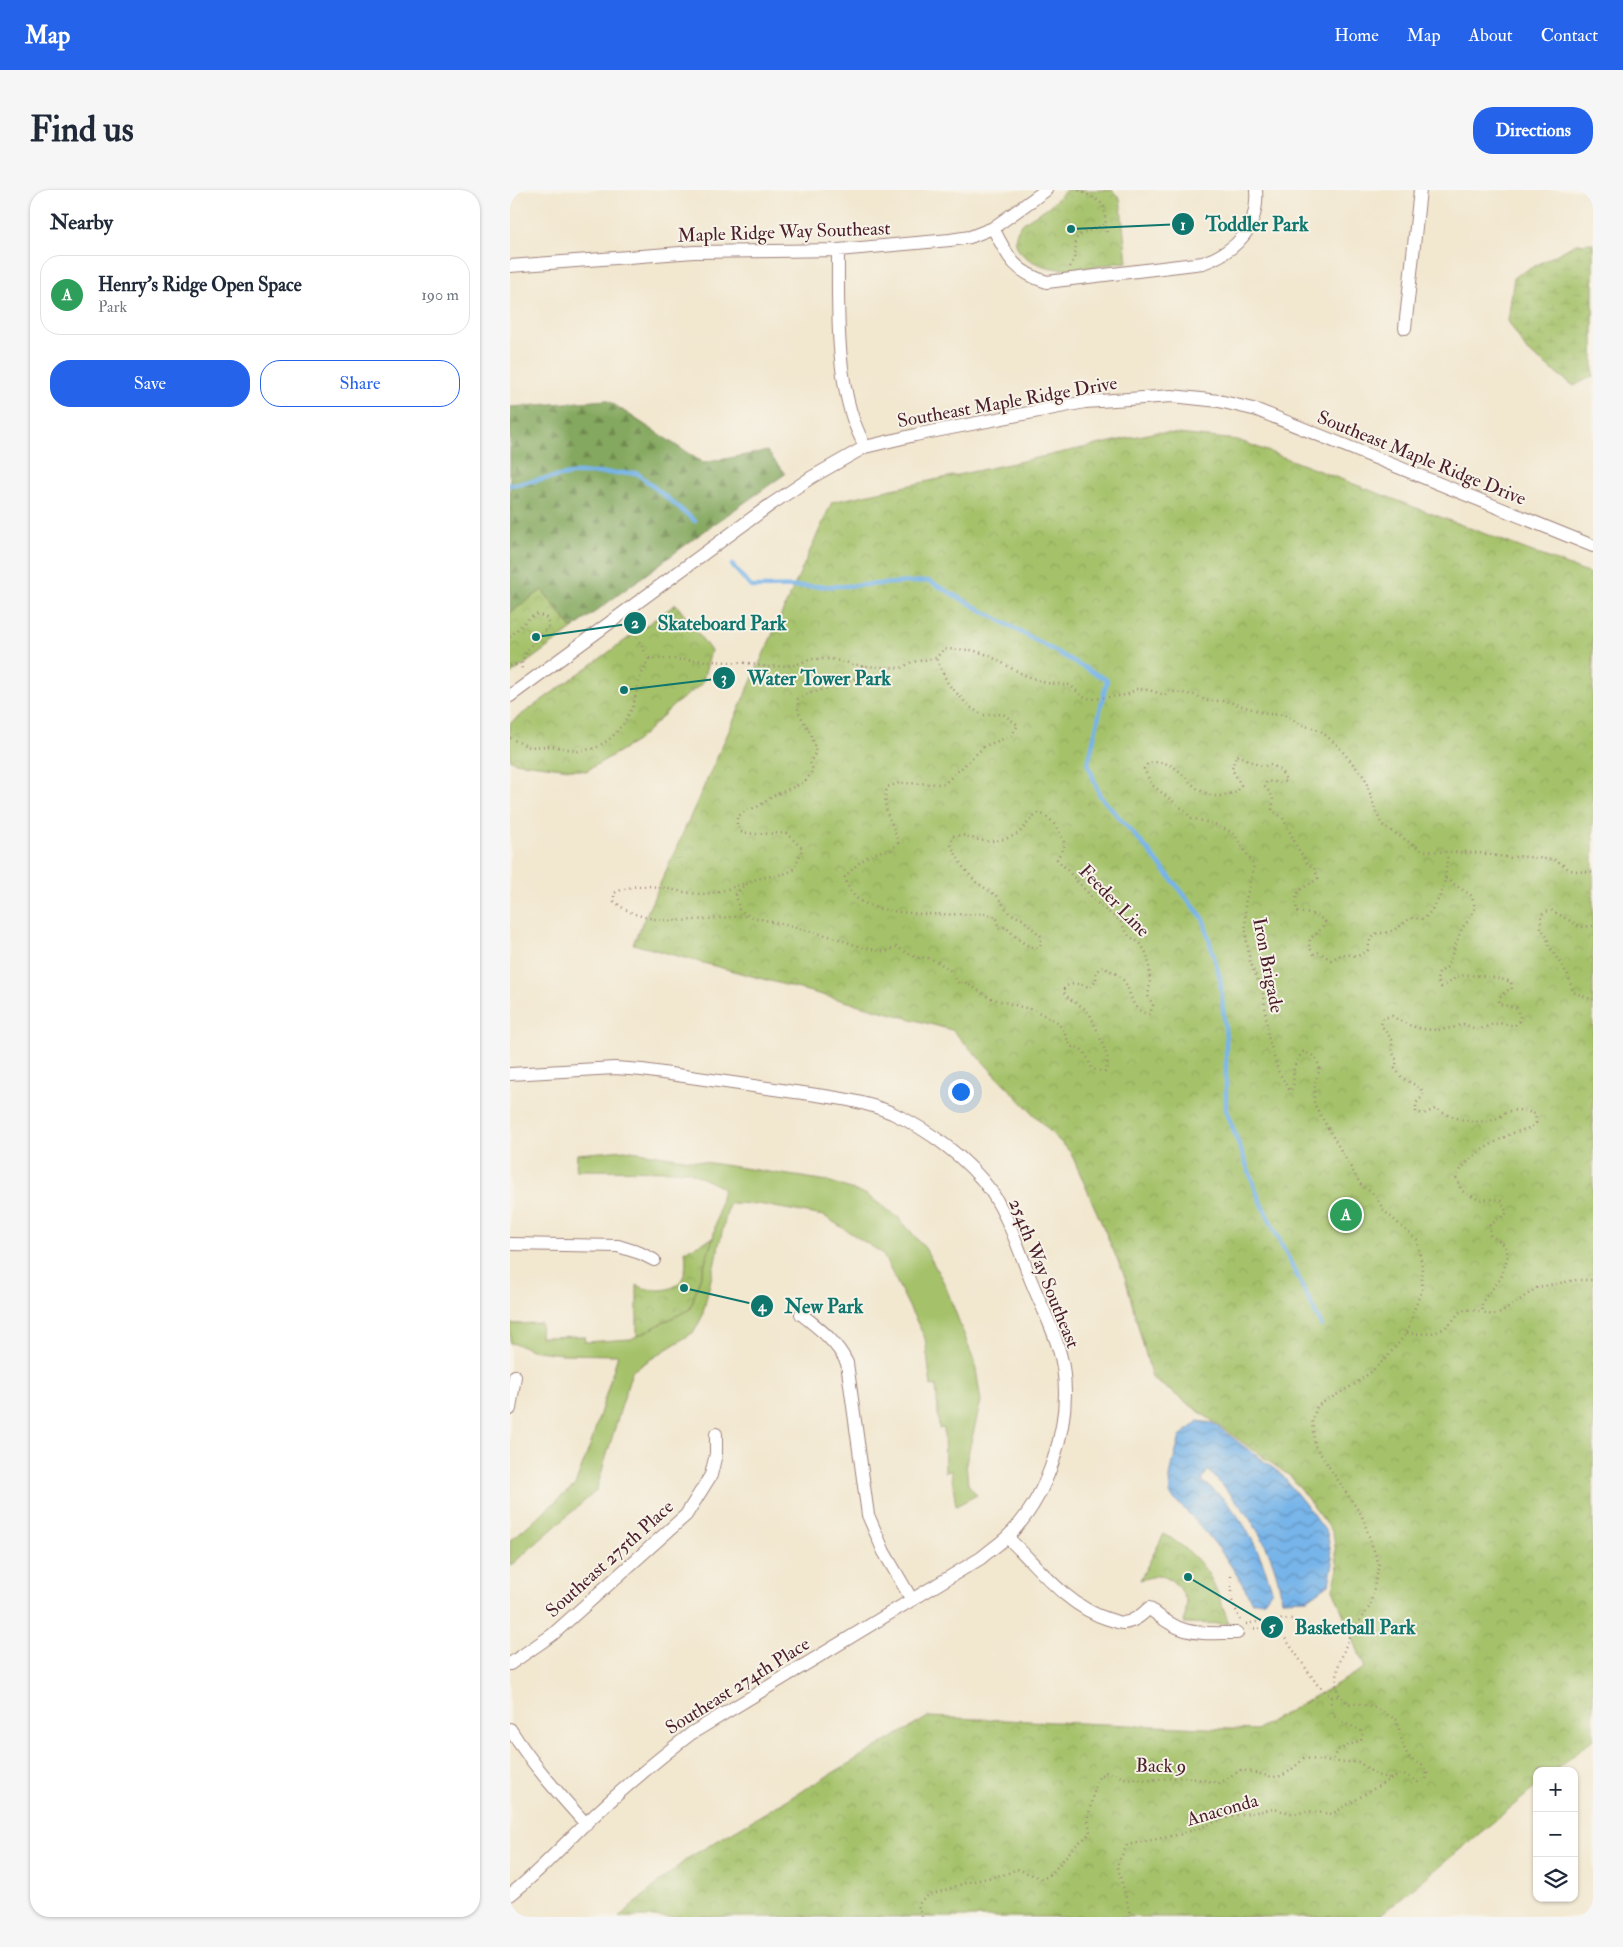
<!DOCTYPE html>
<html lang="en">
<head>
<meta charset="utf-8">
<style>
	body { margin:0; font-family:"IM FELL Double Pica",serif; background:#f6f6f7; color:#1f2937 }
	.controls { position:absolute; right:15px; bottom:15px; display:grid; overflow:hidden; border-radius:10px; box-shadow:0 1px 4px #0004 }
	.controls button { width:45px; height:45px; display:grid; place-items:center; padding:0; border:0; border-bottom:1px solid #e0e1e3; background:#fff; color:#1f2937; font:25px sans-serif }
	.you { position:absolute; left:450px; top:901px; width:18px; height:18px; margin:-12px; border:4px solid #fff; border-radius:50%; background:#1a73e8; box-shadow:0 0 0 8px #1a73e833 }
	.badge { display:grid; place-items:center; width:32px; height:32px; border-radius:50%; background:#2563eb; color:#fff; font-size:16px; font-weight:700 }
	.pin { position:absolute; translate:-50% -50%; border:2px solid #fff; box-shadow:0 1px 5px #0006 }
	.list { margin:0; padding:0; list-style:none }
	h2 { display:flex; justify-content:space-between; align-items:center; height:65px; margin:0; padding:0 20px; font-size:21px }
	h2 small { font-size:16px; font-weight:400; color:#747a83 }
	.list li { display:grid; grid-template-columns:32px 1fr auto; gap:15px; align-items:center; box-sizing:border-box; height:80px; margin:0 10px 10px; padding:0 10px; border:1px solid #e0e1e3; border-radius:20px }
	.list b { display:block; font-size:19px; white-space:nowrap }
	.list p { margin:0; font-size:16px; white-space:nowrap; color:#747a83 }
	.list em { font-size:16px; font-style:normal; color:#747a83 }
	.actions { display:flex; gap:10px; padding:15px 20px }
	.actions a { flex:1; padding:11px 0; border:1px solid #2563eb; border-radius:20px; text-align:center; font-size:18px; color:#2563eb }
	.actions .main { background:#2563eb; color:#fff }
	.icon { flex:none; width:28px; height:28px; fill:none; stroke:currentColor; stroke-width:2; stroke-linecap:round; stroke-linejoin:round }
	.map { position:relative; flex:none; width:1083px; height:1727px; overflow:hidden; border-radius:20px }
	header { display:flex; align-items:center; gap:30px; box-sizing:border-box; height:70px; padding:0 25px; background:#2563eb; color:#fff }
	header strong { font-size:24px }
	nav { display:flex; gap:28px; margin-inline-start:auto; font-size:18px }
	.intro { display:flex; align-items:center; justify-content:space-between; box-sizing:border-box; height:120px; padding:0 30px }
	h1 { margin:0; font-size:35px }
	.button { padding:12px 22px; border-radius:20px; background:#2563eb; color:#fff; font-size:18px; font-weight:700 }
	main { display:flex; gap:30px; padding:0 30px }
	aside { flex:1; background:#fff; border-radius:20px; box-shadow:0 1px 4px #0004 }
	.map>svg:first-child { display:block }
</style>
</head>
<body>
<header>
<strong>Map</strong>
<nav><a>Home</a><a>Map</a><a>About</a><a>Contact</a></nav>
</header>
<div class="intro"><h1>Find us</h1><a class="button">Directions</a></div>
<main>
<aside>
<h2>Nearby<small></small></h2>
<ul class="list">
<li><span class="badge" style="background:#2e9e5b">A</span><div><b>Henry's Ridge Open Space</b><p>Park</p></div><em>190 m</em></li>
</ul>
<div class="actions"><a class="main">Save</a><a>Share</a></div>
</aside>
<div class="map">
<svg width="1083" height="1727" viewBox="0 0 1083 1727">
	<defs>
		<pattern id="forest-firs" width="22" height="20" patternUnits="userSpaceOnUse" patternTransform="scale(1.25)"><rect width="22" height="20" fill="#84a85e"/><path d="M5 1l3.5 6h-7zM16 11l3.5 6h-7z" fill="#6e884e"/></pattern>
		<pattern id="wetland-marsh" width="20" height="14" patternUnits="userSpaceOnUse" patternTransform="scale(1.25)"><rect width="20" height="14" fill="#a5c26a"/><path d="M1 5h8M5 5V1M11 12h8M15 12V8" fill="none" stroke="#90a65c"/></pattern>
		<pattern id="park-crowns" width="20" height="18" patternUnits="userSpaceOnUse" patternTransform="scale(1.25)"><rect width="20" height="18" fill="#a5c26a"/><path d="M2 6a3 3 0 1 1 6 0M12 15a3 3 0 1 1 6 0" fill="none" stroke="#90a65c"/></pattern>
		<pattern id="water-waves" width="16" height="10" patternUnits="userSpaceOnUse" patternTransform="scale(1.25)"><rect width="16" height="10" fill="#76b4e9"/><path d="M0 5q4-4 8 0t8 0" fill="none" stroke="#6392bd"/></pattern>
	</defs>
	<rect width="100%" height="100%" fill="#f7f3e8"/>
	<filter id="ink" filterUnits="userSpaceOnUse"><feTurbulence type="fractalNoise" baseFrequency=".02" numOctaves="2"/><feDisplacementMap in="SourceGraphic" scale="10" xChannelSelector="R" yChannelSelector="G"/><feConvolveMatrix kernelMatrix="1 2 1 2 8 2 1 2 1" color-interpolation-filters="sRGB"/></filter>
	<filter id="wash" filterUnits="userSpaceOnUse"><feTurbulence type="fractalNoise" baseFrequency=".0096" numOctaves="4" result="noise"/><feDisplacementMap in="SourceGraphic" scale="20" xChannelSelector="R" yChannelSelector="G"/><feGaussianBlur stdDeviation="1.12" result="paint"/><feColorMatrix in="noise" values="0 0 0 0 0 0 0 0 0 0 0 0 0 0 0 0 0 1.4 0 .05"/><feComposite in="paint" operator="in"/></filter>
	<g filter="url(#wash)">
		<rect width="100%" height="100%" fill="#f2e7cf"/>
		<path fill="#a5c26a" stroke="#78704a" d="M 115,960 L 318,991 L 357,1005 L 389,1028 L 415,1058 L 435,1095 L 465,1173 L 471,1211 L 456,1273 L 458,1294 L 467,1305 L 446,1316 L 441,1281 L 435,1282 L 434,1238 L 429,1239 L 426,1195 L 421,1196 L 415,1148 L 372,1063 L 314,1026 L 248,1014 L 219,1013 L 192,1127 L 184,1142 L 122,1181 L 86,1301 L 0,1376 L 0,1351 L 65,1295 L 81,1253 L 108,1165 L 51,1164 L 21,1160 L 10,1155 L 0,1153 L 0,1134 L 31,1133 L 30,1147 L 74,1146 L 75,1152 L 121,1149 L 180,1119 L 203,1048 L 213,998 L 178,981 L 66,980 L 67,964 Z"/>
		<path fill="url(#forest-firs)" stroke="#676444" d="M 97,210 L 193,273 L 257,261 L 275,284 L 193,342 L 62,439 L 32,400 L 0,423 L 0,217 Z"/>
		<path fill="url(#wetland-marsh)" stroke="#78704a" d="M 1083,53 L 1083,186 L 1064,196 L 1017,161 L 998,131 L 1004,87 L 1066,54 Z"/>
		<path fill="url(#park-crowns)" stroke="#78704a" d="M 556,0 L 602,0 L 610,8 L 617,72 C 581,76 540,90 511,63 C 506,58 504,49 507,42 C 511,30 530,24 539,16 C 545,12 550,5 556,0 Z
			M 647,242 L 728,250 L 1083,385 L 1083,1549 L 1045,1581 L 1027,1581 L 1027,1596 L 868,1727 L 109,1727 L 178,1668 L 418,1527 L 746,1540 L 855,1478 L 823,1399 L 828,1379 L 823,1342 L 781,1287 L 642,1188 L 615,1087 L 561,963 L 442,840 L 123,754 L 322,312 Z
			M 32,400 L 62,439 L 0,485 L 0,423 Z
			M 166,414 L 201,461 L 192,494 L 164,515 L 127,551 L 76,581 L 4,572 L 0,569 L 0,533 Z
			M 203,1048 L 180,1119 L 127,1146 L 127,1095 C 135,1099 141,1100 150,1100 C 174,1099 178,1082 175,1061 Z
			M 654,1344 C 697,1370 703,1388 719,1434 L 674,1433 L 677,1412 L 670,1398 L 661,1390 L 649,1385 L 630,1390 Z"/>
		<path fill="url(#water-waves)" stroke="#606a8a" d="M 688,1231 L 703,1233 L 771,1284 L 799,1319 L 817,1343 L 823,1373 L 819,1394 L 798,1409 L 772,1410 C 763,1352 737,1321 698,1280 L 692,1291 C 729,1315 750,1359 762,1400 L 754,1411 L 742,1412 C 722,1371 693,1336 660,1305 L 659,1287 L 670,1247 Z"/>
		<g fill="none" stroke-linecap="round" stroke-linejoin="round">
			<path stroke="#76b4e9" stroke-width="4.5" d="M 0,295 L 67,283 L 127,283 L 185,331
				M 222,375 L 241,397 L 335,396 L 419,391 L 597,490 L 578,574 L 590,606 L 637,659 L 693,728 L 710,788 L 716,848 L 716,920 L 750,1011 L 812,1136"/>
		</g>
	</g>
	<g filter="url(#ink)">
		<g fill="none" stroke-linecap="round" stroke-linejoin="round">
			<defs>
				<path id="minor" d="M 483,38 C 498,67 504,82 537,92 L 693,73 C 726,61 749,38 746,0
					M 328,60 C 328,113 326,178 343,229 C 346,238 351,248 355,257
					M 0,76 L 184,62 L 328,60 L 440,50 L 460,47 L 483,38 L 536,0
					M 895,138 L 910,0
					M 0,506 L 260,315 L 302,287 L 355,257 L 405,245 L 575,212 L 662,206 L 709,211 L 747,220 L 1083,356
					M 0,884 L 105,878 L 132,880 C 181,887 229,894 278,901 C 313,906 349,909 382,923 C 419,940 457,968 481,1001 C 498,1027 509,1059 520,1088 C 531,1116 548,1147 553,1177 C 562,1234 538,1309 496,1348 C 488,1355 479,1361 471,1368 L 182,1543 C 145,1571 109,1602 75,1634 C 50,1658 27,1684 0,1705
					M 0,1054 L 108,1056 L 130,1063 L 144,1070
					M 291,1124 C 310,1139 327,1152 337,1173 L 358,1325 L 374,1362 L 402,1410
					M 0,1219 L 5,1186
					M 497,1347 C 528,1376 556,1416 598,1429 C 602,1430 608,1433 613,1433 C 624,1432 632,1425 639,1418 C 673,1447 685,1443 727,1443
					M 0,1474 L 42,1445 L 176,1325 L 201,1285 L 206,1264 L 206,1244
					M 0,1539 C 22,1574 48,1603 76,1634"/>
			</defs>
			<use href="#minor" stroke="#9e837d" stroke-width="14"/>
			<path stroke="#9e837d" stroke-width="2.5" stroke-dasharray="1 4" stroke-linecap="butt" d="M 569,0 L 589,11 L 594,17 L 597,45
				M 560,77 L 565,67 L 566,49 L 571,44 L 596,34
				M 0,447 L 20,427 L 28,424 L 36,428 L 39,436 C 27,450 9,462 12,482
				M 139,468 L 237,473 L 258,477 L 285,475 L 301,469 L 321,469 L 352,476 L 391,478 L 402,472 L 426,468 L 434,459 L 462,460 L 478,465 L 512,484 L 536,493 L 560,495 L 573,507 L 582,509 L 617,505 L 626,499 L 639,500 L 655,505 L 659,501 L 685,505 L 697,511 L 716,511 L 758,524 L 775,525 L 790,534 L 811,541 L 827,555 L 855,588 L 866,622 L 872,635 L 913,661 L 970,663 L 1001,668 L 1008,666 L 1046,670 L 1060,680 L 1083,683
				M 0,476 L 11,473
				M 352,476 L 346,488 L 330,495 L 299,503 L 288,509 L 288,521 L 301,545 L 306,562 L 300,572 L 303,580 L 295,592 L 265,605 L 247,617 L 237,620 L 227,627 L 227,634 L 231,642 L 244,644 L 276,643 L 292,658 C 291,666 286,671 285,679 C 265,691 240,681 226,705 L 229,719 L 239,726 L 323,747 L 348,756 L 375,762 L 386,757 L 407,768 L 416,767 L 426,771 L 439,779 L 449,794 L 453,791 L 480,808 L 526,821 L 547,832 L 553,840 L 561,857 C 575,856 577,868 582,879 L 595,882 C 597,878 598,871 597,867 C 595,859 583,829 579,823 C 571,813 558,812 553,800 L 556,796 C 565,793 571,793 580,798 L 586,791 L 586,781 L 593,777 C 601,781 611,785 616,794 C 622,807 622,822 640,824 L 643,815 L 638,806 L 640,794 L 639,775 L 637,764 L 630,753 L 619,746 L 610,731 L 589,715 L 547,669 L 555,655 C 550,641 543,628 529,623 C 518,629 514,640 507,644 C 496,650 481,653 469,650 C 456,647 458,644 443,646 L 441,655 L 452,676 L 466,692 L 487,706 L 499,723 L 512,729 L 531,746 L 531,753 L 529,758 C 514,757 506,747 496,737 L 488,738 L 487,727 L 476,724 C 443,724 377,728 349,710 C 342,705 337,696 335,687 C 348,672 361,661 381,660 L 388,653 C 383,629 371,624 377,597 L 389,593 L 434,594 L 475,556 L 501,546 L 508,535 L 493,524 L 473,525 L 460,517 L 438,494 L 426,468
				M 0,548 L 19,557 L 41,556 L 68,561 L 86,558 L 101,548 L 113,534 L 123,517 L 129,490 L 139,468 L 118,434
				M 935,688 L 938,663
				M 233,694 C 219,698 206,704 192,704 C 159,703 138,687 104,703 L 104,711 C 137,742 197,727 238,726
				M 1083,736 L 1071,737 L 1041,720 L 1031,724 L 1031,738 L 1037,747 L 1039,756 L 1058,785 L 1063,802 L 1083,810
				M 897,1143 C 910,1144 922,1145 933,1139 C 953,1126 942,1115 973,1122
				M 721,1386 L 721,1408 L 730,1430
				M 736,1434 L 757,1430 L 782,1429 L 796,1441
				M 739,1438 L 766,1440 L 772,1444 L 807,1494 L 821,1507 L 830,1506
				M 821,1507 C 819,1535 834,1530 853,1542 L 851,1550 L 828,1560 L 822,1572
				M 412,1727 L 408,1715 L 415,1707 L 455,1693 L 496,1684 L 507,1679 L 533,1689 L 542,1683 L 563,1658 L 580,1643 L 578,1627 L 587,1589 L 595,1582 L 605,1584 L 613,1588 L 639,1590 L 675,1587 L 709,1593 L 731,1580 C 766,1585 765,1597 794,1568 L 822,1572 L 849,1572 L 866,1585 L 879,1588
				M 620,1727 L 617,1711 L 607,1675 L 617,1655 L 672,1644 L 722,1626 L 764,1619 L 785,1624 L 798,1621 L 822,1624 L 880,1589 L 894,1584 L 908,1592 L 916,1590 L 917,1583 L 912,1575 C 892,1569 892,1549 887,1530 L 866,1518 L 850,1514 L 839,1514 L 830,1506 L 826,1498 L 828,1477 L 839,1447 L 860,1416 L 869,1375 L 852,1326 L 805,1256 L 802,1231 L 807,1216 L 845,1194 L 861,1182 L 877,1167 L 897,1143 L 904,1120 L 912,1100 L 912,1076 L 907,1050 L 874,1021 L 865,1005 L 851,995 L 804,914 L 805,891 L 810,880 L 807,870 L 802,865 L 793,862 C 789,867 786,871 784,877 C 782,885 786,894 780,901 L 768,881 L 758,846 L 754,806 L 740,771 L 736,746 L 735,714 L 744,675 L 725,645 L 708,635 L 681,628 L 674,620 L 642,595 L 634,579 L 638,573 C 674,567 673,600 705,606 C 711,607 721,603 727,602 L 731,595 L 722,579 L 726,565 C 735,567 743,574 752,576 C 757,577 755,574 760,575 C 768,576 774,584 776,591 L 771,593 L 757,591 L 754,596 C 762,605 765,607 762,620 L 773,628 L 787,657 L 797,673 L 804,678 L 808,688 C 791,702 784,695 787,722 L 807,725 L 815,732 L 808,743 L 800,748 L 799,757 L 804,764 L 809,762 L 821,770 L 832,764 L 848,766 L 858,760 L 860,750 L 867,743 C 882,744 889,737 900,728 L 914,729 C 926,716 932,706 935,688 L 962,706 L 965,718 L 958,731 L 952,738 L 937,777 L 929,783 L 927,790 L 931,797 C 938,795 941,790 947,787 C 957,782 991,788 1001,792 L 1002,799 L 996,801 L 989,809 L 989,814 L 1006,818 L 1010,825 L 1010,831 L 1004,836 C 987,831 983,834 968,840 L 954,834 C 929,844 904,841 882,826 L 873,828 L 871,835 L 882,850 L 882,861 L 887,871 L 885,878 L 892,888 L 911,898 L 913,906 L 906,913 L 906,922 L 914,924 L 925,919 C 944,928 962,935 983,930 C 988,929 992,925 997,922 C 1006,918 1016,921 1025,924 L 1026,933 C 1019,940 1009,940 1001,944 C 980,954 958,966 946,987 L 952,1001 L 969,1010 L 984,1009 L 991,1011 L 997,1023 L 980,1035 L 980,1045 L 995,1055 L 998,1065 L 991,1088 L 972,1112 L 973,1122 L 982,1125 L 991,1123 L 1028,1097 L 1067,1090 L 1083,1090"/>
			<use href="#minor" stroke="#fff" stroke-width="12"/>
		</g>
	</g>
	<g text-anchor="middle" stroke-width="4" stroke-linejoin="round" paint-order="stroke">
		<g font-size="19" fill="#4a1f2b" stroke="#f7f3e8">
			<text transform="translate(274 41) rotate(-2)" y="7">Maple Ridge Way Southeast</text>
			<text transform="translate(497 211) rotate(-10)" y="7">Southeast Maple Ridge Drive</text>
			<text transform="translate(912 267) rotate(22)" y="7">Southeast Maple Ridge Drive</text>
			<text transform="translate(605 710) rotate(46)" y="7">Feeder Line</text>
			<text transform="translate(759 775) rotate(79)" y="7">Iron Brigade</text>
			<text transform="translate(535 1083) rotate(68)" y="7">254th Way Southeast</text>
			<text transform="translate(99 1368) rotate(-42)" y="7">Southeast 275th Place</text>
			<text transform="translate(227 1495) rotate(-32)" y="7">Southeast 274th Place</text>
			<text transform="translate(651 1575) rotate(1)" y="7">Back 9</text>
			<text transform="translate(712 1619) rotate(-16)" y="7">Anaconda</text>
		</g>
	</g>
	<path fill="none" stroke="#0f766e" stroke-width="2" d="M561 39L673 34M26 447L125 433M114 500L214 488M174 1098L252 1116M678 1387L762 1437"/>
	<g fill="#0f766e" stroke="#f7f3e8" stroke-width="2">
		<circle cx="561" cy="39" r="5"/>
		<circle cx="26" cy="447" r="5"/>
		<circle cx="114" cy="500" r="5"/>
		<circle cx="174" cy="1098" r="5"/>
		<circle cx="678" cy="1387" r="5"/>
		<circle cx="673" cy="34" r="12"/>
		<circle cx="125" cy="433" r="12"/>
		<circle cx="214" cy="488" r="12"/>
		<circle cx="252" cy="1116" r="12"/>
		<circle cx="762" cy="1437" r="12"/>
	</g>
	<g font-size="15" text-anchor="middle" font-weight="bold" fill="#fff">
		<text x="673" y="40">1</text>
		<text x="125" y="438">2</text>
		<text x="214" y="493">3</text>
		<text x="252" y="1121">4</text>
		<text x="762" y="1442">5</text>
	</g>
	<g font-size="20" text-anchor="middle" font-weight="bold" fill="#0f766e" stroke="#f7f3e8" stroke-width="4" stroke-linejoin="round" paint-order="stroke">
		<text x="747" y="41">Toddler Park</text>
		<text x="212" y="440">Skateboard Park</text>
		<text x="309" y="495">Water Tower Park</text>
		<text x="314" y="1123">New Park</text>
		<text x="845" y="1444">Basketball Park</text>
	</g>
</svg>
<div class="controls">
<button>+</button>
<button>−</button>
<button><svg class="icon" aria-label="layers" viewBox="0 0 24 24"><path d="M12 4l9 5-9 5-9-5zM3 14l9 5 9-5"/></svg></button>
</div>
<div class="you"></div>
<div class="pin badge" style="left:836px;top:1025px;background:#2e9e5b">A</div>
</div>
</main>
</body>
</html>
